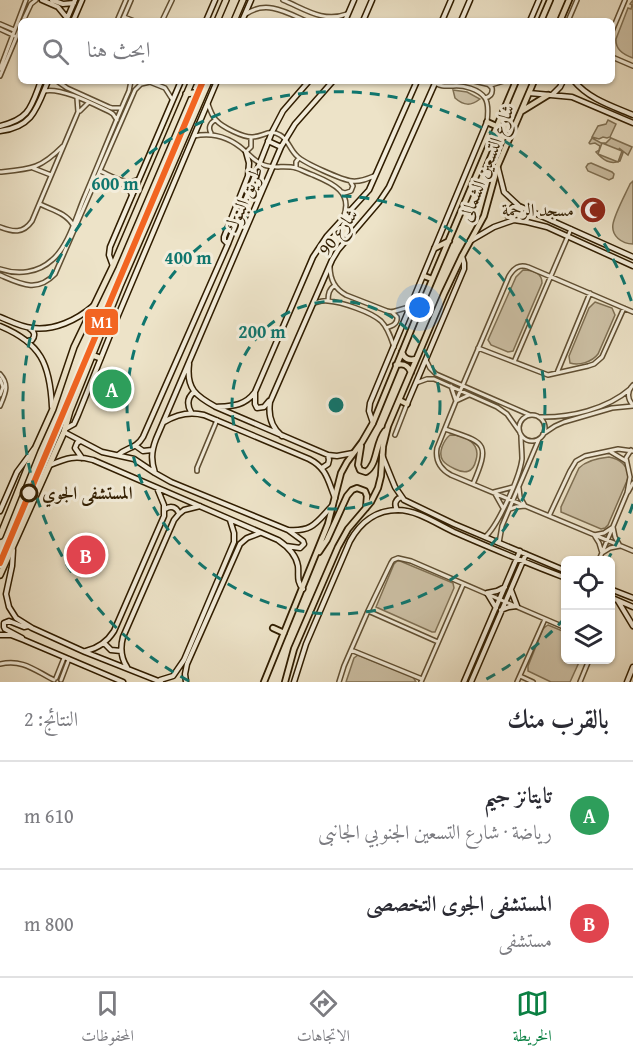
<!DOCTYPE html>
<html lang="ar">
<head>
<meta charset="utf-8">
<style>
	body { margin:0; font-family:"Gentium Book Plus",Amiri,serif; background:#f2f2f3; color:#2b2b33; direction:rtl }
	.controls { position:absolute; right:18px; bottom:18px; display:grid; overflow:hidden; border-radius:9px; box-shadow:0 2px 4px #0004 }
	.controls button { width:54px; height:54px; display:grid; place-items:center; padding:0; border:0; border-bottom:2px solid #e1e1e2; background:#fff; color:#2b2b33; font:30px sans-serif }
	.you { position:absolute; left:420px; top:308px; width:21px; height:21px; margin:-15px; border:4px solid #fff; border-radius:50%; background:#1a73e8; box-shadow:0 0 0 9px #1a73e833 }
	.badge { display:grid; place-items:center; width:39px; height:39px; border-radius:50%; background:#0b8043; color:#fff; font-size:20px; font-weight:700 }
	.pin { position:absolute; translate:-50% -50%; border:3px solid #fff; box-shadow:0 2px 6px #0006 }
	.list { margin:0; padding:0; list-style:none }
	h2 { display:flex; justify-content:space-between; align-items:center; height:78px; margin:0; padding:0 24px; font-size:26px }
	h2 small { font-size:20px; font-weight:400; color:#7c7c81 }
	.list li { display:grid; grid-template-columns:39px 1fr auto; gap:18px; align-items:center; box-sizing:border-box; height:108px; padding:0 24px; border-top:2px solid #e1e1e2 }
	.list b { display:block; font-size:22px; white-space:nowrap }
	.list p { margin:0; font-size:20px; white-space:nowrap; color:#7c7c81 }
	.list em { font-size:20px; font-style:normal; color:#7c7c81 }
	.icon { flex:none; width:33px; height:33px; fill:none; stroke:currentColor; stroke-width:2; stroke-linecap:round; stroke-linejoin:round }
	.map { position:relative; flex:none; width:633px; height:682px; overflow:hidden; direction:ltr }
	.search { position:absolute; background:#fff; box-shadow:0 2px 4px #0004; left:18px; right:18px; top:18px; height:66px; display:flex; align-items:center; gap:15px; box-sizing:border-box; padding:0 21px; border-radius:9px; color:#7c7c81; font-size:22px }
	.sheet { height:294px; background:#fff }
	nav { display:flex; justify-content:space-around; align-items:center; box-sizing:border-box; height:84px; border-top:2px solid #e1e1e2; background:#fff; font-size:16px; color:#7c7c81 }
	nav a { display:grid; justify-items:center; gap:3px }
	nav .on { color:#0b8043 }
	.map>svg:first-child { display:block }
</style>
</head>
<body>
<div class="map">
<svg width="633" height="682" viewBox="0 0 633 682">
	<rect width="100%" height="100%" fill="#ede3c8"/>
	<filter id="stains"><feTurbulence type="fractalNoise" baseFrequency=".00333" numOctaves="4"/><feColorMatrix values="0 0 0 0 .2 0 0 0 0 .09 0 0 0 0 .02 0 0 0 .5 -.17"/></filter>
	<radialGradient id="worn" r=".72"><stop offset=".6" stop-color="#630" stop-opacity="0"/><stop offset="1" stop-color="#630" stop-opacity=".3"/></radialGradient>
	<path fill="#cdc1a6" stroke="#7e6f53" stroke-width="1.5" fill-rule="evenodd" d="M 633,0 L 633,58 C 624,55 615,50 616,39 L 628,8 L 631,9 L 632,5 L 630,4 Z
		M 453,90 L 467,92 L 480,99 C 471,106 464,106 455,98 Z
		M 608,120 L 616,124 L 610,137 L 607,138 L 603,137 L 599,139 L 592,137 L 598,126 L 606,124 Z
		M 592,138 L 601,143 L 606,143 L 611,138 L 632,147 L 628,155 L 619,148 L 623,153 L 620,161 C 610,165 603,160 596,152 L 599,150 L 600,146 L 595,143 L 590,144 L 589,143 ZM 602,143 L 622,151 L 618,162 L 598,154 Z
		M 591,163 L 612,172 L 614,174 L 613,178 L 609,180 L 588,171 L 586,167 L 588,164 Z
		M 633,181 L 633,244 C 622,244 611,236 613,224 C 615,213 625,195 630,184 Z
		M 523,270 C 533,270 542,273 542,283 L 513,351 L 508,352 L 491,345 L 488,340 L 516,277 Z
		M 595,302 L 612,308 L 615,315 L 598,354 C 592,362 579,366 570,363 L 569,356 L 589,308 Z
		M 450,435 C 465,435 481,443 476,460 C 473,473 465,474 455,469 C 444,464 438,459 442,447 C 444,442 445,439 450,435 Z
		M 609,457 C 620,459 627,465 629,476 L 608,525 L 605,528 L 601,529 L 561,512 L 561,507 L 579,468 C 587,460 598,458 609,457 Z
		M 397,561 L 400,561 L 453,583 L 454,588 L 435,632 L 432,632 L 376,607 L 394,564 Z
		M 548,625 L 565,632 L 566,660 L 580,660 L 570,682 L 551,682 L 528,671 L 528,666 L 543,629 L 545,627 Z
		M 358,655 L 413,677 L 416,682 L 346,682 L 354,658 Z"/>
	<g fill="none" stroke-linecap="round" stroke-linejoin="round">
		<defs>
			<path id="street" d="M 283,0 C 305,9 323,23 347,14
				M 246,14 C 266,0 286,12 306,21
				M 124,17 L 134,21
				M 23,21 L 31,4 L 36,0
				M 117,21 L 126,0
				M 122,21 L 131,0
				M 162,21 L 172,0
				M 568,21 L 577,0
				M 0,24 L 14,30
				M 0,29 L 15,36
				M 612,31 L 625,0
				M 612,57 L 633,66
				M 0,69 L 26,0
				M 0,76 L 21,26
				M 57,81 L 67,88 L 109,107 L 112,108 L 121,108
				M 474,81 L 491,85 L 504,81
				M 150,82 L 165,88 L 172,99
				M 435,83 C 442,87 445,86 453,86 C 463,85 479,89 485,98 C 489,104 488,114 487,122
				M 44,91 C 61,87 93,104 110,112 L 113,114 L 117,120
				M 485,98 C 490,97 493,94 492,88 L 489,85
				M 208,104 C 210,110 212,116 216,120 C 222,127 244,138 253,137 C 264,136 270,129 280,135 C 288,139 290,150 297,156 C 304,163 342,180 352,181 C 360,182 367,179 374,176
				M 80,111 L 89,102
				M 211,133 C 208,128 210,123 215,120
				M 194,136 C 213,132 231,138 245,151 C 252,157 255,162 264,165 C 274,169 285,165 296,168 C 302,170 307,173 313,175 C 332,183 354,192 343,218
				M 246,152 L 251,147 L 251,138
				M 33,168 L 51,175
				M 296,168 L 296,162 L 299,158
				M 100,171 C 112,176 126,186 139,179
				M 0,172 C 31,169 40,169 63,146
				M 99,175 C 110,180 128,183 132,196
				M 342,192 L 345,193 L 351,191 L 353,186 L 350,181
				M 40,204 C 52,210 66,213 73,225
				M 0,227 C 13,232 23,234 32,221 L 78,112 L 77,98
				M 330,267 C 330,279 335,289 346,295 L 387,311 L 392,312 L 409,307
				M 0,269 C 18,275 38,273 52,260 C 68,247 76,217 84,198 C 99,163 113,127 129,91 L 131,81
				M 0,275 C 21,284 37,293 55,274 L 135,90 L 141,84 L 150,82
				M 328,301 C 328,294 329,289 335,285
				M 314,303 C 318,302 323,300 328,301 C 342,302 371,312 381,321 C 388,328 391,338 394,347
				M 633,312 L 528,267 C 519,264 514,268 509,276 L 456,401 L 437,448 C 435,460 440,469 451,475 L 633,551
				M 386,328 C 392,326 398,324 397,317 L 392,312
				M 478,348 L 548,375 L 588,366 L 594,364 L 602,357 L 624,308
				M 426,360 L 430,368 L 436,374 L 530,415
				M 514,362 L 571,229
				M 557,373 L 590,293
				M 0,374 C 10,385 5,394 0,406
				M 0,379 L 3,387 L 0,395
				M 416,383 L 427,379 L 434,379 L 497,407 L 507,414 L 519,431
				M 633,385 C 627,391 627,399 633,405
				M 451,386 L 456,401 L 469,395
				M519 428a13 13 0 1 1 26 0a13 13 0 1 1-26 0Z
				M 539,417 C 570,418 607,409 630,389
				M 445,429 C 485,443 491,442 473,484
				M 543,434 L 555,426 L 564,422 L 612,408 L 633,406
				M 395,435 L 407,404
				M 611,452 L 626,461
				M 197,471 L 197,468 L 217,420
				M 628,492 L 633,483
				M 503,508 L 494,492 L 513,487
				M 510,509 L 516,507 L 525,506 L 520,497 L 519,488
				M 549,516 L 570,471 L 576,461 L 585,456 L 618,449 L 633,451
				M 613,527 L 615,537 L 620,546 L 610,548 L 602,553 L 599,543 L 594,535 L 604,533 Z
				M 485,537 C 498,526 520,476 522,459 C 522,451 521,443 521,435
				M 499,543 L 502,526 L 539,439
				M 599,560 L 627,493 L 630,477 L 626,458 L 631,450
				M 368,611 L 438,642
				M 351,650 L 422,679
				M 0,664 C 23,659 34,670 54,680
				M 520,676 L 533,682
				M 56,678 L 64,658
				M 61,680 L 69,659
				M 339,682 L 344,666 L 368,611 L 391,563 L 393,560 L 398,558 L 411,561 L 566,628
				M 421,682 L 463,585
				M 517,682 L 545,619
				M 580,682 L 589,660"/>
			<path id="secondary" d="M 42,0 L 58,7 L 67,18
				M 52,0 L 63,4 L 74,3
				M 66,21 L 75,0
				M 73,21 L 82,0
				M 206,21 L 215,0
				M 242,21 L 251,0
				M 345,21 L 354,0
				M 363,21 L 372,0
				M 442,21 L 451,0
				M 461,21 L 470,0
				M 530,21 L 539,0
				M 574,81 C 589,99 612,106 633,115
				M 529,93 L 572,97 L 633,123
				M 552,95 L 560,87 L 563,81
				M 0,126 C 30,119 31,107 41,81
				M 0,131 C 33,127 37,108 48,81
				M 268,141 L 281,147
				M 498,168 L 504,192 L 519,206 L 633,257
				M 514,220 L 508,216 L 508,211 L 513,207 L 519,206
				M 470,241 L 494,227 L 514,220 L 527,222 L 547,227 L 633,266
				M 228,244 L 224,240 L 224,237 L 248,176 L 249,163 L 246,152
				M 113,266 L 109,255 L 110,247 L 181,81
				M 0,317 C 10,321 21,327 32,328 C 54,331 77,320 93,306
				M 0,326 C 41,343 50,364 52,407
				M 28,341 L 32,340 C 36,335 34,331 29,328
				M 189,364 C 186,389 196,396 216,407 L 328,455 L 337,456 L 353,453
				M 255,392 L 255,404 L 257,408 L 264,407 L 269,401
				M 407,404 L 464,269 L 464,263 L 462,256
				M 216,407 C 232,406 245,406 255,392 L 313,257 L 327,236 L 369,190 L 417,81
				M 191,412 C 187,405 187,398 194,392
				M 164,422 C 177,414 189,411 204,415 L 309,459 C 327,468 328,481 335,498
				M 373,423 L 369,411 L 370,403 L 487,122
				M 65,429 L 74,424 L 78,415 L 117,318 L 217,81
				M 64,432 L 102,452 L 134,459 L 155,473 L 171,482 L 288,530 C 314,532 317,521 333,505
				M 282,436 C 271,427 268,416 270,402 L 332,260 L 338,250 L 379,202 L 389,187 L 436,81
				M 80,441 L 77,443 L 75,448 L 82,458
				M 136,446 L 143,451 L 152,450
				M 118,455 C 127,447 136,449 143,437 L 228,244 L 272,132 L 283,111 L 309,81
				M 382,455 L 395,487 L 404,500 L 454,524 L 566,571
				M 50,465 C 67,458 75,455 93,460 L 278,540 C 287,546 296,554 298,566 C 299,575 296,581 303,589
				M 322,468 L 328,464 L 329,460 L 328,455
				M 155,473 C 151,461 151,452 156,439 L 281,147 L 295,124 L 333,81
				M 165,509 C 171,505 177,507 179,514
				M 397,510 C 394,504 395,500 401,497
				M 0,511 L 17,472 L 34,449
				M 286,546 L 300,548 L 304,544 L 303,541 L 288,530
				M 13,550 L 12,566 L 6,594 L 9,607 L 16,618 L 32,628 L 85,652 L 161,682
				M 610,589 L 633,598
				M 610,597 L 633,607
				M 618,601 L 633,626
				M 496,608 L 487,593 L 497,591 L 505,587
				M 501,610 L 509,607 L 517,606 L 511,590
				M 0,635 L 11,635 L 24,640 L 123,682
				M 22,638 L 5,629 L 4,627 L 4,623 L 9,621 L 24,627 L 28,626
				M 104,643 L 111,650 L 121,651
				M 86,651 C 99,648 107,642 114,631 L 164,516 L 164,505 L 157,488
				M 127,667 C 121,658 120,648 123,637 L 174,520 L 179,514 L 184,510 L 200,506
				M 160,680 L 173,676 L 184,660 L 234,542 L 234,533 L 230,520
				M 186,682 L 185,674 L 187,664 L 240,544 L 247,538 L 260,533
				M 294,682 L 306,644 L 350,541 C 360,523 376,510 398,510 C 417,510 437,524 454,532 C 491,548 528,564 566,578
				M 464,682 L 520,551
				M 471,682 L 526,554
				M 627,682 L 633,667"/>
			<path id="primary" d="M 541,21 L 550,0
				M 560,21 L 569,0
				M 522,111 L 548,95
				M 487,122 L 496,126
				M 435,248 L 449,241
				M 424,276 L 432,279
				M 402,352 C 404,359 409,361 416,359
				M 396,365 C 404,363 408,365 411,372
				M 399,400 L 407,404
				M 361,446 L 358,465 L 360,470 L 366,472 C 378,464 375,443 385,431
				M 319,552 L 327,540 L 347,496 L 352,490 L 357,488 L 365,491 L 367,496 L 366,508
				M 273,628 L 284,633
				M 264,682 L 328,524 L 341,473 L 347,462 L 362,442 L 373,423 L 416,318 L 516,81
				M 285,682 L 294,649 L 338,547 L 348,529 L 371,502 L 378,488 L 381,476 L 383,446 L 388,426 L 444,294 L 462,256 L 484,216 L 498,165 L 534,81"/>
			<path id="highway" d="M 217,21 L 226,0
				M 234,21 L 243,0
				M 198,81 L 203,83 L 209,82
				M 186,94 L 193,93 L 202,97
				M 92,355 L 100,358
				M 0,536 L 35,449 L 53,409 L 74,347 L 113,266 L 192,81
				M 0,575 L 64,432 L 70,411 L 120,286 L 209,81"/>
		</defs>
		<use href="#street" stroke="#5f4e32" stroke-width="6"/>
		<use href="#secondary" stroke="#301d00" stroke-width="7"/>
		<use href="#primary" stroke="#301d00" stroke-width="8"/>
		<use href="#highway" stroke="#301d00" stroke-width="8"/>
		<use href="#street" stroke="#f3eddb" stroke-width="3"/>
		<use href="#secondary" stroke="#f3eddb" stroke-width="4"/>
		<use href="#primary" stroke="#ede3c8" stroke-width="4.5"/>
		<use href="#highway" stroke="#ede3c8" stroke-width="5"/>
		<defs>
			<path id="metro-1" d="M 0,563 L 203,81"/>
		</defs>
		<use href="#metro-1" stroke="#f3eddb" stroke-width="10"/>
		<use href="#metro-1" stroke="#f26522" stroke-width="6"/>
	</g>
	<g fill="none" stroke="#0f766e" stroke-width="3" stroke-dasharray="10 8">
		<circle cx="336" cy="405" r="104"/>
		<circle cx="336" cy="405" r="209"/>
		<path d="M633 504A313 313 0 0 1 608 559M565 618A313 313 0 0 1 483 681M189 681A313 313 0 1 1 633 306"/>
	</g>
	<defs>
		<symbol id="mosque-disc" viewBox="-11 -11 22 22"><circle r="9.5" fill="#8f2418" stroke="#f3eddb"/><path d="M3.5-4.9A6 6 0 1 0 3.5 4.9A5 5 0 1 1 3.5-4.9Z" fill="#fff"/></symbol>
	</defs>
	<g fill-rule="evenodd">
		<use href="#mosque-disc" x="578" y="195" width="30" height="30"/>
	</g>
	<circle fill="#f3eddb" stroke="#301d00" stroke-width="3" cx="29" cy="493" r="8"/>
	<g text-anchor="middle" stroke-width="6" stroke-linejoin="round" paint-order="stroke">
		<g font-size="18" fill="#301d00" stroke="#f3eddb">
			<text transform="translate(487 163) rotate(-69)" y="6">شارع التسعين الشمالى</text>
			<text transform="translate(244 199) rotate(-67)" y="6">طريق البنوك</text>
			<text transform="translate(338 232) rotate(-53)" y="6">شارع 90</text>
		</g>
		<g font-size="18" fill="#301d00" stroke="#f3eddb" text-anchor="end">
			<text x="574" y="216">مسجد الرحمة</text>
		</g>
		<g font-size="18" font-weight="bold" fill="#301d00" stroke="#f3eddb" text-anchor="start">
			<text x="42" y="499">المستشفى الجوي</text>
		</g>
	</g>
	<circle cx="336" cy="405" r="9" fill="#0f766e" stroke="#f3eddb" stroke-width="3"/>
	<g font-size="18" text-anchor="middle" font-weight="bold" fill="#0f766e" stroke="#f3eddb" stroke-width="6" stroke-linejoin="round" paint-order="stroke">
		<text x="115" y="190">600 m</text>
		<text x="188" y="264">400 m</text>
		<text x="262" y="338">200 m</text>
	</g>
	<rect stroke="#f3eddb" stroke-width="2" x="84" y="308" width="35" height="28" rx="6" fill="#f26522"/>
	<g font-size="16" text-anchor="middle" font-weight="bold" fill="#fff">
		<text x="102" y="328">M1</text>
	</g>
	<rect width="100%" height="100%" filter="url(#stains)"/>
	<rect width="100%" height="100%" fill="url(#worn)"/>
</svg>
<div class="controls">
<button><svg class="icon" aria-label="locate" viewBox="0 0 24 24"><circle cx="12" cy="12" r="6"/><path d="M12 2v4M12 18v4M2 12h4M18 12h4"/></svg></button>
<button><svg class="icon" aria-label="layers" viewBox="0 0 24 24"><path d="M12 4l9 5-9 5-9-5zM3 14l9 5 9-5"/></svg></button>
</div>
<div class="you"></div>
<div class="pin badge" style="left:112px;top:389px;background:#2e9e5b">A</div>
<div class="pin badge" style="left:86px;top:555px;background:#e0444e">B</div>
<div class="search"><svg class="icon" aria-label="search" viewBox="0 0 24 24"><circle cx="10" cy="10" r="6"/><path d="M15 15l6 6"/></svg>ابحث هنا</div>
</div>
<section class="sheet">
<h2>بالقرب منك<small>النتائج: 2</small></h2>
<ul class="list">
<li><span class="badge" style="background:#2e9e5b">A</span><div><b>تايتانز جيم</b><p>رياضة · شارع التسعين الجنوبي الجانبى</p></div><em>610 m</em></li>
<li><span class="badge" style="background:#e0444e">B</span><div><b>المستشفى الجوى التخصصى</b><p>مستشفى</p></div><em>800 m</em></li>
</ul>
</section>
<nav>
<a class="on"><svg class="icon" aria-label="map" viewBox="0 0 24 24"><path d="M3 6l6-2 6 2 6-2v14l-6 2-6-2-6 2zM9 4v14M15 6v14"/></svg>الخريطة</a>
<a><svg class="icon" aria-label="directions" viewBox="0 0 24 24"><path d="M12 3l9 9-9 9-9-9zM9 14v-3h6M13 9l2 2-2 2"/></svg>الاتجاهات</a>
<a><svg class="icon" aria-label="saved" viewBox="0 0 24 24"><path d="M7 4h10v16l-5-4-5 4z"/></svg>المحفوظات</a>
</nav>
</body>
</html>
